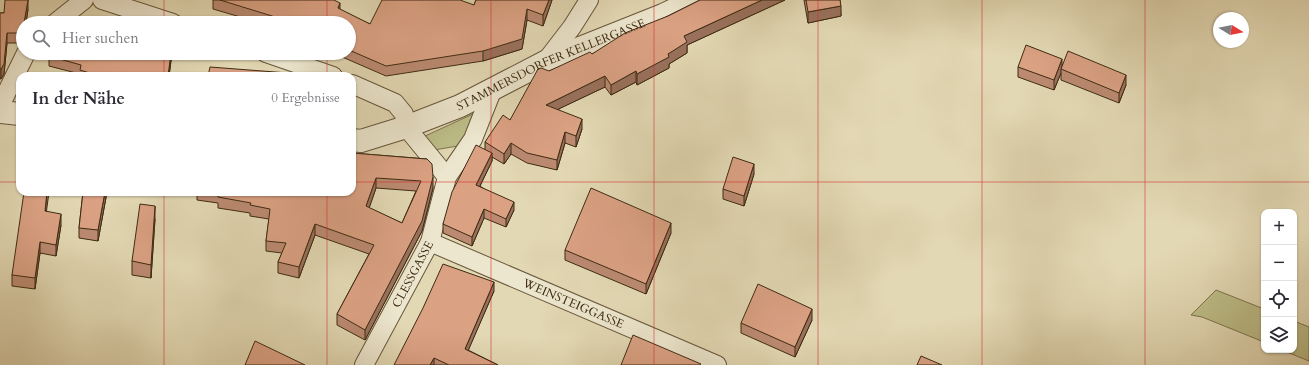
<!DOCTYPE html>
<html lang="de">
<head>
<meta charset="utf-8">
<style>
	body { margin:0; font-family:Cardo,serif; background:#f7f7f7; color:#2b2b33 }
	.controls { position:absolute; right:12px; bottom:12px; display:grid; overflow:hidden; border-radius:8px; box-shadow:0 1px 3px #0004 }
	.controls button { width:36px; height:36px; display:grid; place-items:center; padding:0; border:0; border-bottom:1px solid #e1e1e2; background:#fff; color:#2b2b33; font:20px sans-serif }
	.compass { position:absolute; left:1213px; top:12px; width:36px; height:36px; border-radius:50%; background:#fff; box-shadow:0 1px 3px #0004; rotate:100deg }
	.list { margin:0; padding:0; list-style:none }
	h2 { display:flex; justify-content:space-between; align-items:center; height:52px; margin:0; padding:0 16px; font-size:17px }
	h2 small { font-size:13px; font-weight:400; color:#7c7c81 }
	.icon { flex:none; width:22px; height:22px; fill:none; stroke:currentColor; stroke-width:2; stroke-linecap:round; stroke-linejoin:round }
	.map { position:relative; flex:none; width:1309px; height:365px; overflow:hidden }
	.search { position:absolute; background:#fff; box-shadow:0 1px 3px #0004; left:16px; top:16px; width:340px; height:44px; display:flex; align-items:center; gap:10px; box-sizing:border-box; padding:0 14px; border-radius:22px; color:#7c7c81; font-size:15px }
	.panel { position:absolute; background:#fff; box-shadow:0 1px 3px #0004; left:16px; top:72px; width:340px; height:124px; border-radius:12px }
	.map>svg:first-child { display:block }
</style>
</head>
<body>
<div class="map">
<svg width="1309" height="365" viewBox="0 0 1309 365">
	<rect width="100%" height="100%" fill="#e2d8b3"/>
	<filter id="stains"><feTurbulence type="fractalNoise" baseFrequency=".005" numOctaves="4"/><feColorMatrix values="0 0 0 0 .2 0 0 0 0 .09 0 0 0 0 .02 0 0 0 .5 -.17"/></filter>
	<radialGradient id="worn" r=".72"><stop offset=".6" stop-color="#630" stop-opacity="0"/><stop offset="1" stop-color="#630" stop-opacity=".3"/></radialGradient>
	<path fill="#bcbc87" stroke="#7d744d" d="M 475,113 L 478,114 L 458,146 L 434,150 L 423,137 Z
		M 1216,290 L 1264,309 L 1264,342 L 1202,317 L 1191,315 Z
		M 1294,321 L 1309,327 L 1309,361 L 1282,350 L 1294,350 Z"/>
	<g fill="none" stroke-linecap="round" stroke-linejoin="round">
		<defs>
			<g id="minor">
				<path d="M 102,0 L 173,23"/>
				<path d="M 55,23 L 84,0"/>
				<path d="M 266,53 L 333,76"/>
				<path d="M 545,62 L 572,27 L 589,0"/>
				<path d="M 352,84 L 395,103 L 404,114 L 406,127 L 447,177"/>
				<path d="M 0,106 L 26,53"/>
				<path id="s1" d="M 430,242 L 717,365"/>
				<path id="s2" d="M 364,365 L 430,242 L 447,177 L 473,139 L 492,91"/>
			</g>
			<g id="tertiary">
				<path d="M 0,112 L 20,114"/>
				<path id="s3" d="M 352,140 L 361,141 L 406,127 L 460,106 L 545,62 L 663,15 L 694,0"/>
			</g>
		</defs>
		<use href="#minor" stroke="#67563b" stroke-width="20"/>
		<use href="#tertiary" stroke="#67563b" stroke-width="24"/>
		<use href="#minor" stroke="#ece6ce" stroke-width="18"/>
		<use href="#tertiary" stroke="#ece6ce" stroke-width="22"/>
	</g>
	<path fill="#bb8a71" stroke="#3e2b13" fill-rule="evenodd" d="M 213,0 L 334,0 L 340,10 L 370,24 L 474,5 L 476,0 L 552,0 L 543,26 L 527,20 L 522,49 L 483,61 L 386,76 L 333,53 L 349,53 L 349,23 L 261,23 L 213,9 Z
		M 700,0 L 785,0 L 687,45 L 687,53 L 669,64 L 669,68 L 637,85 L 636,82 L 611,95 L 605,87 L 558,109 L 582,129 L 576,147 L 565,143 L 557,170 L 527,163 L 511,154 L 504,164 L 492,157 L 492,161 L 480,186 L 514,210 L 506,227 L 484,218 L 472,246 L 443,233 L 443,224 L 485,149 L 485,142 L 510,120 L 549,71 L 592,54 Z
		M 804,0 L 840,0 L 841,16 L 808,23 Z
		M 28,9 L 26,23 L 23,23 L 23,38 L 22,43 L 7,43 L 4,74 L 1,79 L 0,79 L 0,13 L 4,13 Z
		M 50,53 L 172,53 L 169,76 L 171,76 L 80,76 L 80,74 L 49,66 L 49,56 Z
		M 1062,65 L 1126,85 L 1119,103 L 1061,80 L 1061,73 L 1054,90 L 1018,77 L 1018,67 Z
		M 352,153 L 427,159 L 433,188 L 422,231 L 365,340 L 337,325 L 337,314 L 369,254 L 315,235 L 299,278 L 278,273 L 278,262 L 282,253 L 266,251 L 266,241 L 269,219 L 250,216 L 250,213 L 218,208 L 218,203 L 197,200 L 197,192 L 352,192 ZM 376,188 L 416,191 L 402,223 L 369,208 Z
		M 754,174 L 744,206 L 723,199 L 723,189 Z
		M 83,192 L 107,192 L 98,241 L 79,238 L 79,228 Z
		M 46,211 L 61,225 L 56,256 L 40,253 L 35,289 L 12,286 L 12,275 Z
		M 155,219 L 151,278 L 132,275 L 132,261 Z
		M 671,233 L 646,294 L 565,260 L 565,250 Z
		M 494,291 L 468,350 L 498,365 L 394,365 Z
		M 812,320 L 795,357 L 741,333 L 741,323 Z"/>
	<path fill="#99715c" stroke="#3e2b13" d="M 28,0 L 28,9 L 26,23 L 24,23 Z
		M 549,0 L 552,0 L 543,26 L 543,15 Z
		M 762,0 L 785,0 L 687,45 L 687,53 L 669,64 L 669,68 L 637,85 L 637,74 L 668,54 L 684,36 Z
		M 340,3 L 340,14 L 338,8 Z
		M 841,6 L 841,16 L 808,23 L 808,12 Z
		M 527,9 L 527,20 L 522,49 L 483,61 L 483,51 Z
		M 23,28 L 23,38 L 22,43 L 22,33 Z
		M 7,33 L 7,43 L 4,74 L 1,79 L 1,69 Z
		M 171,53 L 172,53 L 169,76 L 168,76 Z
		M 1062,59 L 1062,69 L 1061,69 L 1061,73 L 1054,90 L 1054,80 Z
		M 636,71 L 636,82 L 611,95 L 611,85 Z
		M 1126,75 L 1126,85 L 1119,103 L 1119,93 Z
		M 605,76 L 605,87 L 546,115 L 546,105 Z
		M 582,119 L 582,129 L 576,147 L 576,136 Z
		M 565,132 L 565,143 L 557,170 L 557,160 Z
		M 511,143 L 511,154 L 504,164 L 504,154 Z
		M 492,153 L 492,161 L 476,194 L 476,185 Z
		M 754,164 L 754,174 L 744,206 L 744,196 Z
		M 433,177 L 433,188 L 422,231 L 365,340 L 365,330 Z
		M 376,178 L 376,188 L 366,217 L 366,206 Z
		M 47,192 L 49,192 L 45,222 L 45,211 Z
		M 105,192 L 107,192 L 98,241 L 98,230 Z
		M 514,202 L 514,210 L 506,227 L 506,219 Z
		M 155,206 L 155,219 L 151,278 L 151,265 Z
		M 484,209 L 484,218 L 472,246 L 472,237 Z
		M 61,214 L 61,225 L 56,256 L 56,245 Z
		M 671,223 L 671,233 L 646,294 L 646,284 Z
		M 315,224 L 315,235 L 299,278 L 299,267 Z
		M 40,242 L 40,253 L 35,289 L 35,278 Z
		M 494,282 L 494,291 L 465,358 L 465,349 Z
		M 812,309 L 812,320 L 795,357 L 795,347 Z
		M 434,358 L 434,365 L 430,365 Z"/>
	<path fill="#daa183" stroke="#3e2b13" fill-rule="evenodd" d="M 5,0 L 28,0 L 24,23 L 23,23 L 22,33 L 7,33 L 4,64 L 1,69 L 0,69 L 0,13 L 4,13 Z
		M 220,0 L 334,0 L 340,3 L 338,8 L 370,24 L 382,0 L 460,0 L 474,5 L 476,0 L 549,0 L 543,15 L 527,9 L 522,39 L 483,51 L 386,66 L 349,50 L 349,23 L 289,23 L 272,16 Z
		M 700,0 L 762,0 L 684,36 L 687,42 L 668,54 L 669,57 L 637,74 L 636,71 L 611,85 L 605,76 L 546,105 L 582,119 L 576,136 L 565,132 L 557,160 L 527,153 L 511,143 L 504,154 L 485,142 L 503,115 L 510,120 L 538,69 L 541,68 L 549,71 L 590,52 L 592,54 L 625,33 L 668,16 Z
		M 806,0 L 840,0 L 841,6 L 808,12 Z
		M 157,19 L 171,23 L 156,23 Z
		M 95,21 L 104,23 L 94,23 Z
		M 1026,45 L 1062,59 L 1054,80 L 1018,67 Z
		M 1068,51 L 1126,75 L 1119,93 L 1061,69 Z
		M 50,53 L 171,53 L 168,76 L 171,76 L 96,76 L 96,75 L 80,70 L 81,65 L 49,56 Z
		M 210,67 L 288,73 L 288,76 L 208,76 Z
		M 476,145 L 492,153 L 476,185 L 514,202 L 506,219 L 484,209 L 472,237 L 443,224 L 452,192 Z
		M 352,153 L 427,159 L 432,164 L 433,177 L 422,221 L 365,330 L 337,314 L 374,245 L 315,224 L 299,267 L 278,262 L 286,243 L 266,241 L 270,209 L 250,205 L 251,203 L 218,197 L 218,192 L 215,192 L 352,192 ZM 376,178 L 421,181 L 402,223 L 366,206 Z
		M 733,157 L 754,164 L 744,196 L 723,189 Z
		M 591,188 L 671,223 L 646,284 L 565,250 Z
		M 24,192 L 47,192 L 45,211 L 61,214 L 56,245 L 40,242 L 35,278 L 12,275 Z
		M 83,192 L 105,192 L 98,230 L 79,228 Z
		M 140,204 L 155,206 L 151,265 L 132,261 Z
		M 443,264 L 494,282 L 465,349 L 498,365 L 449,365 L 434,358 L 430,365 L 394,365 L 423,308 Z
		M 758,284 L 812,309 L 795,347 L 741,323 Z
		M 633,335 L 701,364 L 700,365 L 621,365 Z
		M 255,341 L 305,365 L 245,365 Z
		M 921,356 L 942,365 L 917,365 Z"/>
	<path fill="none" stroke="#d62828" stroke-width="1" stroke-opacity="0.55" d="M 164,0 L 164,23M 327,0 L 327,23M 491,0 L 491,365M 654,0 L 654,365M 818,0 L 818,365M 982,0 L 982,365M 1145,0 L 1145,365M 164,53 L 164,76M 327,53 L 327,76M 0,182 L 20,182M 352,182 L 1309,182M 164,192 L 164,365M 327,192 L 327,365"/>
	<g text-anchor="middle" stroke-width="3.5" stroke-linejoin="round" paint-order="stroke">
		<g font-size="12" fill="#3e2b13" stroke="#ece6ce">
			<text dy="4" stroke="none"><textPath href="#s3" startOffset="214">STAMMERSDORFER KELLERGASSE</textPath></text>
			<text dy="4" stroke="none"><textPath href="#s2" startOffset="103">CLESSGASSE</textPath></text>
			<text dy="4" stroke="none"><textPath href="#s1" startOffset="156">WEINSTEIGGASSE</textPath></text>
		</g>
	</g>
	<rect width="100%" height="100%" filter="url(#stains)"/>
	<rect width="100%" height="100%" fill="url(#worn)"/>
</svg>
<div class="controls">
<button>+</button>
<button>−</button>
<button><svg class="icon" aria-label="locate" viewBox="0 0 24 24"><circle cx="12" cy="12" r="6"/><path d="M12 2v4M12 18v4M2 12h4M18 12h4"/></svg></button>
<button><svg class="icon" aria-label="layers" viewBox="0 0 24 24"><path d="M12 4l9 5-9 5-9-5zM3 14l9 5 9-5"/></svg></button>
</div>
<svg class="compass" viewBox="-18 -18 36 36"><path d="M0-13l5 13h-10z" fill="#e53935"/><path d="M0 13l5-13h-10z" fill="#7c7c81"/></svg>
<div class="search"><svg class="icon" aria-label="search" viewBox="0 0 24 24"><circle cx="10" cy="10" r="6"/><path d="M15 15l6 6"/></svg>Hier suchen</div>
<section class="panel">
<h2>In der Nähe<small>0 Ergebnisse</small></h2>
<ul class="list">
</ul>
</section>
</div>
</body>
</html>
